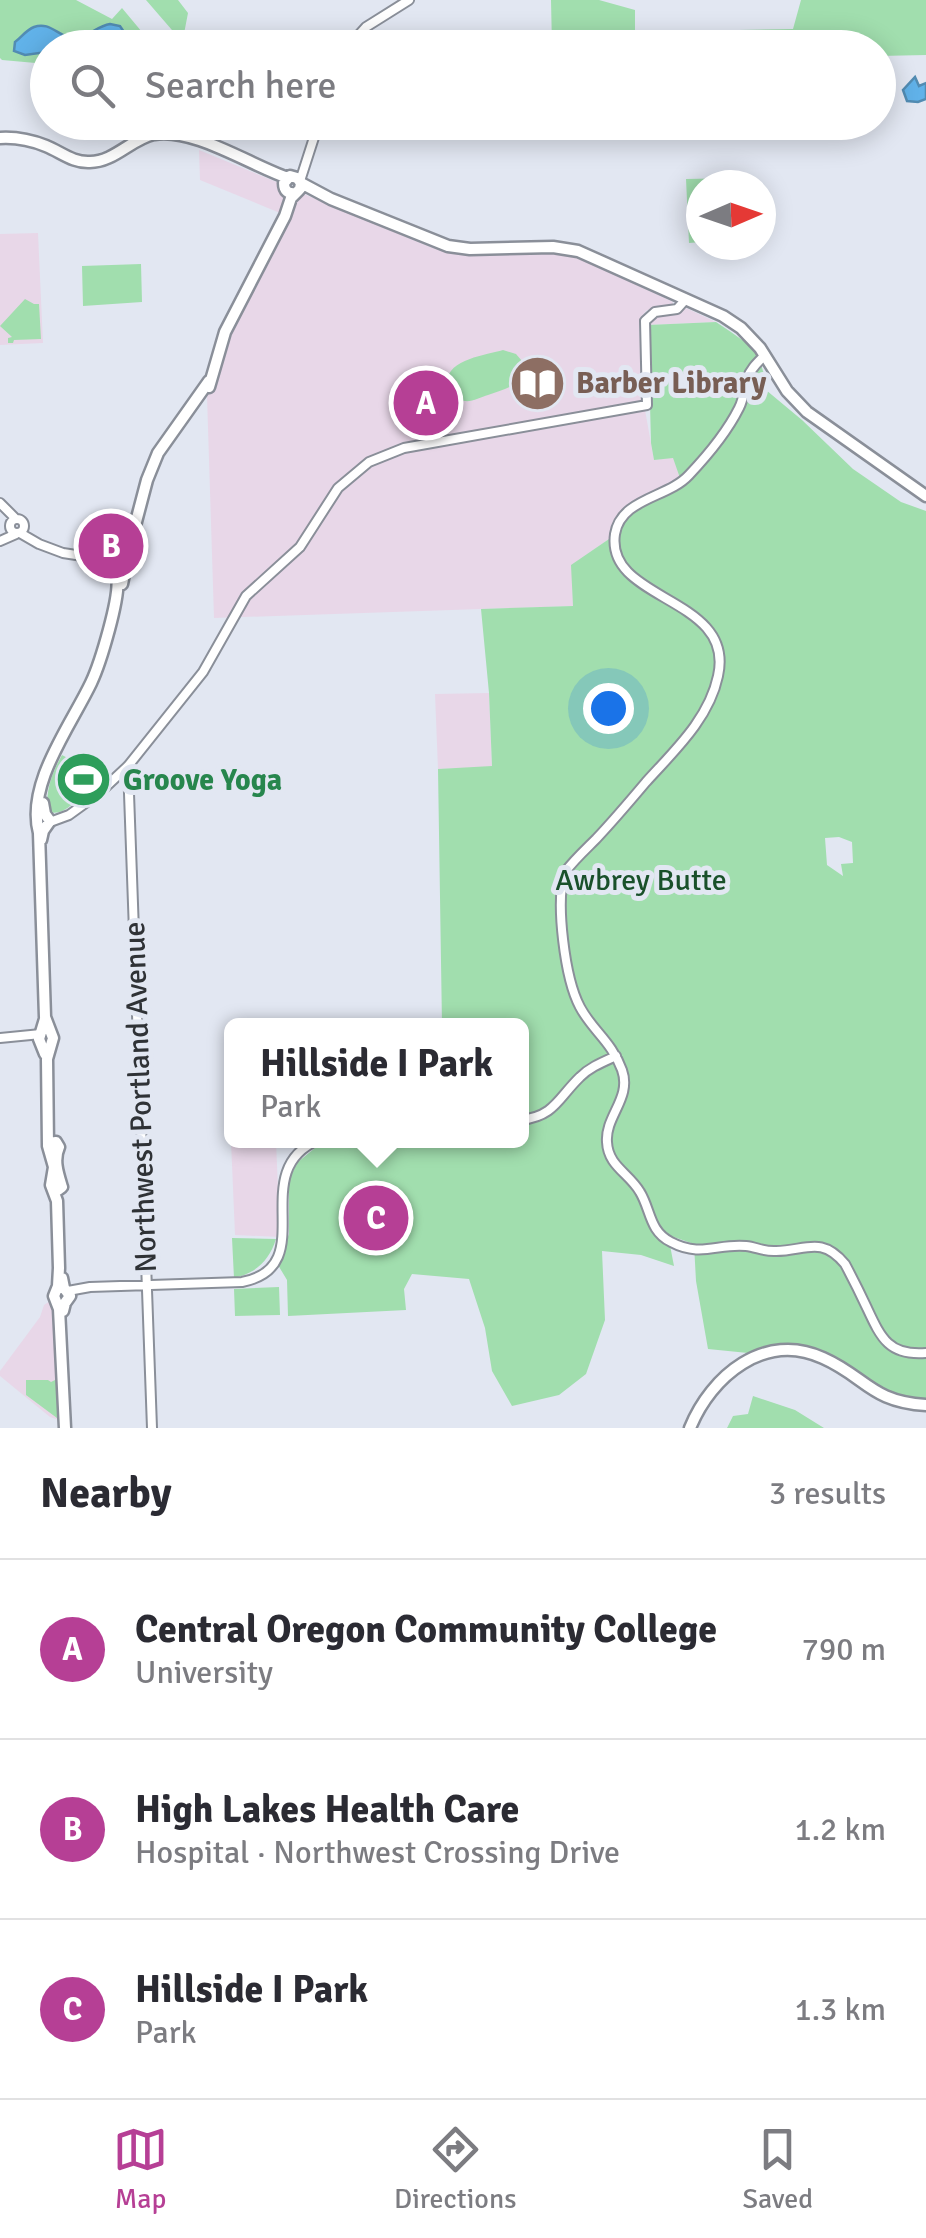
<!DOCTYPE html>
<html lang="en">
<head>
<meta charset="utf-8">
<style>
	body { margin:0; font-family:Signika,sans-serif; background:#f2f2f3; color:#2b2b33 }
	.compass { position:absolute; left:686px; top:170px; width:90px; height:90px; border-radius:50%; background:#fff; box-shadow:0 5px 25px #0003; rotate:88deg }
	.you { position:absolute; left:608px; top:708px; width:35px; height:35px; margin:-25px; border:8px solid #fff; border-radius:50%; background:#1a73e8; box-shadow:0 0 0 15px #1a73e833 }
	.badge { display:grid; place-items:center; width:65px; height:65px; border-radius:50%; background:#b63f95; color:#fff; font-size:32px; font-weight:700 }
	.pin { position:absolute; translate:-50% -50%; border:5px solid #fff; box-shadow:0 2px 10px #0006 }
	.popup { position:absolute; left:224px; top:1018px; width:305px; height:130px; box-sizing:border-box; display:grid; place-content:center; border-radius:15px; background:#fff; filter:drop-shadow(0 2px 8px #0005); font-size:32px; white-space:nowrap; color:#7c7c81 }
	.popup b { font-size:38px; color:#2b2b33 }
	.popup::after { content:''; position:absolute; left:50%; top:100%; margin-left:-20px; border:20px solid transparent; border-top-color:#fff }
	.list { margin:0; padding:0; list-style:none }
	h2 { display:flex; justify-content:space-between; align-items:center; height:130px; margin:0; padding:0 40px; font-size:42px }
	h2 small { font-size:32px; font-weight:400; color:#7c7c81 }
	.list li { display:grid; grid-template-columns:65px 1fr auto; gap:30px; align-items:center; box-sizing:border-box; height:180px; padding:0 40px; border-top:2px solid #e1e1e2 }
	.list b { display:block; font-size:38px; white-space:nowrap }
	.list p { margin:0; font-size:32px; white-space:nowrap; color:#7c7c81 }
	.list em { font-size:32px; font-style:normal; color:#7c7c81 }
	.icon { flex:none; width:55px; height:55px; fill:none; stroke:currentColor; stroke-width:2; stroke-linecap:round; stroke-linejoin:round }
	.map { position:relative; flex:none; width:926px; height:1428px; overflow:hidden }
	.search { position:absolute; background:#fff; box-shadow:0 5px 25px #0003; left:30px; right:30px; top:30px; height:110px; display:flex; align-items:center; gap:25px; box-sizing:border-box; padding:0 35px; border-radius:55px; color:#7c7c81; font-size:38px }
	.sheet { height:670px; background:#fff }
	nav { display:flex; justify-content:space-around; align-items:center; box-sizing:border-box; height:140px; border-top:2px solid #e1e1e2; background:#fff; font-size:28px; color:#7c7c81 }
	nav a { display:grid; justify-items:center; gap:5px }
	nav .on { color:#b63f95 }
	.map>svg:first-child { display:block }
</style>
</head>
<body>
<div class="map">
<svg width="926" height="1428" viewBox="0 0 926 1428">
	<rect width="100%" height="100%" fill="#e2e7f2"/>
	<path fill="#e8d7e8" d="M 199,150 L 279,183 L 285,201 L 280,213 L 200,180 Z
		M 304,194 L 430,247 L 451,253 L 478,255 L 553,252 L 573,255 L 673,302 L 671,307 L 647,310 L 641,317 L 639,325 L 645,410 L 654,460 L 673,457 L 681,478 L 626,506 L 614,521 L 609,539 L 572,565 L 573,606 L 214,618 L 207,396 L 230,331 L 296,196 Z
		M 38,233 L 43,343 L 0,345 L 0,234 Z
		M 686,308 L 716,322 L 648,325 L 649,319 L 656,315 L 676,315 Z
		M 489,693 L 492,767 L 438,769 L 435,694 Z
		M 231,1141 L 276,1141 L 280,1237 L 235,1235 Z
		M 50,1301 L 56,1303 L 61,1419 L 59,1420 L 50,1417 L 0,1376 L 0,1371 L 40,1317 L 44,1305 Z"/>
	<path fill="#a1deae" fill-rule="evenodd" d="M 0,0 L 76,0 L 112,19 L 122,8 L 147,38 L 134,47 L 48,48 L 47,64 L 2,60 L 0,58 Z
		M 146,0 L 178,0 L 188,13 L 183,39 L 178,37 Z
		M 551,0 L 599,0 L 635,10 L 635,32 L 793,29 L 801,0 L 926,0 L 926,55 L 879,56 L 878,48 L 552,47 Z
		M 737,178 L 737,185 L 701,185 L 701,242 L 689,243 L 686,179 Z
		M 141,264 L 142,302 L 83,306 L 82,266 Z
		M 25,299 L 34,304 L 39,304 L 41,339 L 14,340 L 13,343 L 8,343 L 8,338 L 12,337 L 0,326 Z
		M 716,322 C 749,345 762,347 766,390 L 802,420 L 853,469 L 901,502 L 926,511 L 926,1399 L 895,1396 L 882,1392 L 820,1352 L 782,1343 L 748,1353 L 708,1349 L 696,1281 L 694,1244 L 668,1235 L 674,1266 L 641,1255 L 602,1251 L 605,1320 L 586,1374 L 559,1395 L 512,1406 L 492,1371 L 485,1328 L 469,1279 L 412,1274 L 404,1289 L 406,1310 L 288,1316 L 287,1280 L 278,1265 L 289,1234 L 289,1179 L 298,1162 L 315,1148 L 331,1144 L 372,1140 L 521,1140 L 521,1026 L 442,1025 L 438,769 L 492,766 L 489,693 L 481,609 L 573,606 L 571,565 L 609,539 L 614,520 L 626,506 L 680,478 L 673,458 L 654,460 L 651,443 L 648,325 ZM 839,837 L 852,842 L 853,863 L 841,864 L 843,876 L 827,865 L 825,838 Z
		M 503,350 L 516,354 L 522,361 C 527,385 507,388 488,395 C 481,397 472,402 465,401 C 456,400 450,394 448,386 C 442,360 486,355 503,350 Z
		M 432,369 L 444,395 L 429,402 L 418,376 Z
		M 62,755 L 77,763 L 70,786 L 75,802 C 67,809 59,815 48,812 C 45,791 52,773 62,755 Z
		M 232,1238 L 276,1239 C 269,1261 256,1273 234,1278 Z
		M 279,1287 L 280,1315 L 235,1316 L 234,1289 Z
		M 57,1379 L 59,1417 L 57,1418 L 26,1395 L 26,1380 L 48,1380 L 51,1382 Z
		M 753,1396 L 795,1410 L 824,1428 L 727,1428 L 733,1416 L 748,1414 Z"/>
	<path fill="#61b2e9" stroke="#528cb3" stroke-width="2.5" d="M 110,24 L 120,26 L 126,35 L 124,42 L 117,47 L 48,48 L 47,52 L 25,55 L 14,51 L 15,42 C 22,37 26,30 34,27 C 52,20 61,42 79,37 C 90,35 98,26 110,24 Z
		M 915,77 L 919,86 L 926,83 L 926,99 L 918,102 L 907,101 L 903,90 Z
		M 373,1211 L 394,1235 L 378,1249 L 357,1226 Z"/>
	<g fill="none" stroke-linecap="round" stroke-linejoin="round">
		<defs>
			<path id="minor" d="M 347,48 L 366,27 L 409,0
				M 300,181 L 319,122
				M 765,355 C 758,362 750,369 747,379 C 744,388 744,399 739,408 C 727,432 707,456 689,475 C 668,498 621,498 615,534 C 605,602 736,596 718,676 C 709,719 674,751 646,782 C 630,801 613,821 596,839 C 585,850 574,860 565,872 C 555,902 565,979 580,1007 C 592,1030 612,1042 622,1070 C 632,1098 605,1116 607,1142 C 608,1166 629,1173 640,1192 C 651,1210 649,1231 671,1242 C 701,1258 718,1243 746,1246 C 756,1247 765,1252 776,1251 C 805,1251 821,1235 845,1264 C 853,1279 860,1293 867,1308 C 881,1338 889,1356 926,1353
				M 0,503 L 16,519
				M10 526a7 7 0 1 1 14 0a7 7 0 1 1-14 0Z
				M 20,533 L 39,544 L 63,553 L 115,561
				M 0,541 L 16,534
				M 128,766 L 152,1428
				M 50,822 L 69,815 L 98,794 L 128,766 L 203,672 L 246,596 L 300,547 L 338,488 L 369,462 L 404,448 L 647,405 L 645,321 L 655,312 L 677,309 L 686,299
				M 0,1038 L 41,1034
				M 521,1120 C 555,1116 558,1098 580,1077 C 590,1067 603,1062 616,1056
				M 68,1291 L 90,1287 L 242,1282 C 323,1266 244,1172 318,1140"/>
			<path id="major" d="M 0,138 C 16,137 31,140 46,146 C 61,152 73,163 90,162 C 114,162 131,139 154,134 C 193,127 250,165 288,178
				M 301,183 L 331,199 L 448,246 L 470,249 L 553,247 L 578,251 L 723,316 L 741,328 L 760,348 L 787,391 L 807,412 L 926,496
				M 296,193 C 288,194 284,191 284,183 L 290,176 L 297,178 L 301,183 L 300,189
				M 209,387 L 225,332 L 285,216 L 291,198 L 299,190
				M 122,584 L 124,574 L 129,568 L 128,557 L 131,549
				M 41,840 L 43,831 L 50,821 L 45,814 L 43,803
				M 45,1054 L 39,1039 L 45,1019
				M 49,1143 L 56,1142 L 59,1147 C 53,1160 58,1174 62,1187 L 58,1190 L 54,1189
				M 62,1278 L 64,1288 L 70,1296 L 65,1303 L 63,1311
				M 65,1428 L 59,1309 L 54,1296 L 58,1286 L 59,1268 L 57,1201 L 51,1185 L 54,1167 L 48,1146 L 47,1059 L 53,1038 L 45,1017 L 39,833 C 26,784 70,727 91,683 C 100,664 121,596 117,577 C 116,572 114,568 113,563 L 123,555 L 132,537 L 147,480 L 158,453 L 209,381
				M 690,1428 C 711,1376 765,1331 823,1358 C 866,1377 871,1402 926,1405"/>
		</defs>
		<use href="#minor" stroke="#8a8f99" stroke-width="12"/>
		<use href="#major" stroke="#8a8f99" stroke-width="15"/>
		<use href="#minor" stroke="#fff" stroke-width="8"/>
		<use href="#major" stroke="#fff" stroke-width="10"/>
	</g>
	<defs>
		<symbol id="library-disc" viewBox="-11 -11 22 22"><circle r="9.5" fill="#8d6e63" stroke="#e2e7f2"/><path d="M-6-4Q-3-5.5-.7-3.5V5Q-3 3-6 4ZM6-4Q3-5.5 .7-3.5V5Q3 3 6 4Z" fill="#fff"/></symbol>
		<symbol id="stadium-disc" viewBox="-11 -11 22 22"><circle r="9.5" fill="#2e9e5b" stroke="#e2e7f2"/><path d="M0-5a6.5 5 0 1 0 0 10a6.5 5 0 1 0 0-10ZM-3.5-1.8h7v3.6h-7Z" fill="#fff"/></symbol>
	</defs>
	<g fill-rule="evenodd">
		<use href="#library-disc" x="506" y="352" width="63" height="63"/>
		<use href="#stadium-disc" x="52" y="748" width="63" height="63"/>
	</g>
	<g text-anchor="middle" stroke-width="10" stroke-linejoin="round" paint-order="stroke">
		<g font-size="30" font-weight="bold" fill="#785e54" stroke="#e2e7f2" text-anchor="start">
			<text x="576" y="393">Barber Library</text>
		</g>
		<g font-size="30" font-weight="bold" fill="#27864d" stroke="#e2e7f2" text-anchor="start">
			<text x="123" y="790">Groove Yoga</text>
		</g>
		<g font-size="30" fill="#19502a" stroke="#e2e7f2">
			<text x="641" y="890">Awbrey Butte</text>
		</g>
		<g font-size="30" fill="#2f3236" stroke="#e2e7f2">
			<text transform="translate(140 1097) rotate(-92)" y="10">Northwest Portland Avenue</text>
		</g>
	</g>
</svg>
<svg class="compass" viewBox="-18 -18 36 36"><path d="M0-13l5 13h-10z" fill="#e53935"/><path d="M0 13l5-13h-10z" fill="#7c7c81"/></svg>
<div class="you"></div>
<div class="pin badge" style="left:426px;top:403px">A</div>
<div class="pin badge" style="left:111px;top:546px">B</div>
<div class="pin badge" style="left:376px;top:1218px">C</div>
<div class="popup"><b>Hillside I Park</b>Park</div>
<div class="search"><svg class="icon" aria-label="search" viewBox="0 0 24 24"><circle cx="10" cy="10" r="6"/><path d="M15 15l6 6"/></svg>Search here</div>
</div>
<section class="sheet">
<h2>Nearby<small>3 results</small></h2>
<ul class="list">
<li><span class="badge">A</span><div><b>Central Oregon Community College</b><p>University</p></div><em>790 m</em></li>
<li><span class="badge">B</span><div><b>High Lakes Health Care</b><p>Hospital · Northwest Crossing Drive</p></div><em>1.2 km</em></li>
<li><span class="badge">C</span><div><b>Hillside I Park</b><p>Park</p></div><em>1.3 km</em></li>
</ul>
</section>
<nav>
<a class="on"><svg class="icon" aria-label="map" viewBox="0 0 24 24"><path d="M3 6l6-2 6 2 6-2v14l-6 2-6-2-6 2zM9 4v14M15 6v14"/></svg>Map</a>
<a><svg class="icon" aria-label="directions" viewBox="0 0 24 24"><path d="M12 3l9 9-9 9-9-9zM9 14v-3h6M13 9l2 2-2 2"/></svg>Directions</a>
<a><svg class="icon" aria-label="saved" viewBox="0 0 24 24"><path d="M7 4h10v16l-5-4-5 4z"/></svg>Saved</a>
</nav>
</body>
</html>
